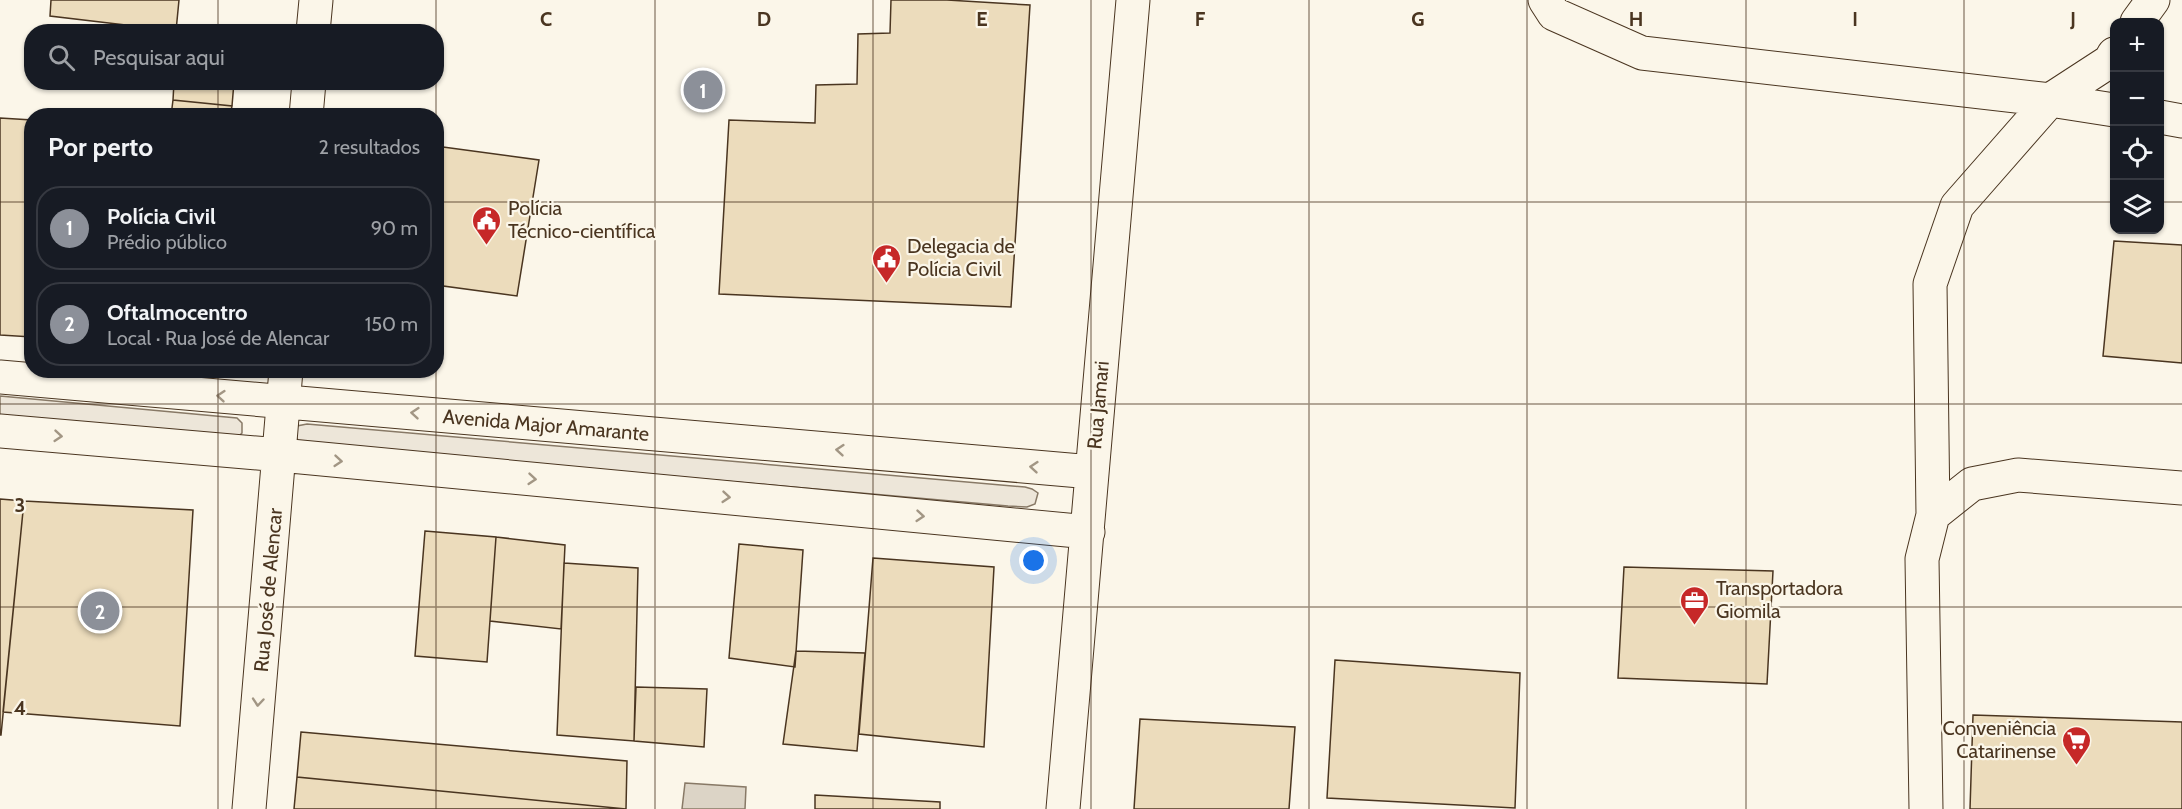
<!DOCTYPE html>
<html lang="pt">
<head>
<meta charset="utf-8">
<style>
	body { margin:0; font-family:Cabin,sans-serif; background:#242831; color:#f1f3f6 }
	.controls { position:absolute; right:18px; top:18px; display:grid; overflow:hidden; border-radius:12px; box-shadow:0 2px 4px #0004 }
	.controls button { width:54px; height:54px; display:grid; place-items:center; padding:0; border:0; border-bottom:2px solid #363941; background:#171b24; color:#f1f3f6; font:30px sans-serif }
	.you { position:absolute; left:1034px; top:561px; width:21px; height:21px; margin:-15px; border:4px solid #fff; border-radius:50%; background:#1a73e8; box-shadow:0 0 0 9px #1a73e833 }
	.badge { display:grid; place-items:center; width:39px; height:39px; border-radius:50%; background:#8c9099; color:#fff; font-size:20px; font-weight:700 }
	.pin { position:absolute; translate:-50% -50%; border:3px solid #fff; box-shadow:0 2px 6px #0006 }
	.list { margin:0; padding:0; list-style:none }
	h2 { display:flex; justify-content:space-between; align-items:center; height:78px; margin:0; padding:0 24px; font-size:26px }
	h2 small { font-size:20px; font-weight:400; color:#9ea1a6 }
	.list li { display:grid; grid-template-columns:39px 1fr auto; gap:18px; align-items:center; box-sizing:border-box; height:84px; margin:0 12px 12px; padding:0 12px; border:2px solid #363941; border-radius:24px }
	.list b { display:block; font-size:22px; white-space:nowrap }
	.list p { margin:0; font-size:20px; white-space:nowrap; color:#9ea1a6 }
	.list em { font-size:20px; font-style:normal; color:#9ea1a6 }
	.icon { flex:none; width:33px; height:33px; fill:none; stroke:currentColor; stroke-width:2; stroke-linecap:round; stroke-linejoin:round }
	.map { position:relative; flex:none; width:2182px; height:809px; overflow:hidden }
	.search { position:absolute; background:#171b24; box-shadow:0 2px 4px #0004; left:24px; top:24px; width:420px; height:66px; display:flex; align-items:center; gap:15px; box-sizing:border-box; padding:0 21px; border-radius:24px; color:#9ea1a6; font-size:22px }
	.panel { position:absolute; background:#171b24; box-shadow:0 2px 4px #0004; left:24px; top:108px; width:420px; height:270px; border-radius:24px }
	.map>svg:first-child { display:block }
</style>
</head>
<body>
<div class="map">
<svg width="2182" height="809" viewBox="0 0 2182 809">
	<rect width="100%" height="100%" fill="#fbf6e9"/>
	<path fill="#ede6d9" stroke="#887966" stroke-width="1.5" d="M 0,396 L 237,418 L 242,423 L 242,433 L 239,436 L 0,418 Z
		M 307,424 L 1025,487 L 1032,489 L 1038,493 L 1035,504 L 1027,507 L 1008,506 L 306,444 L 298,440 L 294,433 L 297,426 Z"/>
	<path fill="#dcd4c6" stroke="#887966" stroke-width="1.5" d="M 685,783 L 746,787 L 745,809 L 682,809 Z"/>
	<path fill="#ecdcbc" stroke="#4a3520" stroke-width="1.5" d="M 51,0 L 179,0 L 176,31 L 50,16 Z
		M 891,0 L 947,0 L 1030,5 L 1011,307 L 719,294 L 729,120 L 815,123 L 816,85 L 857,84 L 858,34 L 890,33 Z
		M 174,82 L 234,82 L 232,106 L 173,100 Z
		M 173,100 L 232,106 L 230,116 L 171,116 Z
		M 0,118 L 32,120 L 32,337 L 0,335 Z
		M 443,147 L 539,160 L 517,296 L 436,285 L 436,188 Z
		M 2114,241 L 2182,245 L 2182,363 L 2103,356 Z
		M 0,499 L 24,501 L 1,735 L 0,735 Z
		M 24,501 L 193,510 L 180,726 L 3,712 Z
		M 425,531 L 496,537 L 487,662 L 415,656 Z
		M 496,537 L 565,545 L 561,629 L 490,621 Z
		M 739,544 L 803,550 L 795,667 L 729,658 Z
		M 873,558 L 994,567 L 984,747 L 859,734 Z
		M 564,563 L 638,568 L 634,741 L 557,735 Z
		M 1624,567 L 1773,571 L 1767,684 L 1618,678 Z
		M 796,651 L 865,653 L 857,751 L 783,744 Z
		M 1335,660 L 1520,673 L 1515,808 L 1327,798 Z
		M 636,687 L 707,689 L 704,747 L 634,741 Z
		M 1973,715 L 2182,722 L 2182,809 L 1970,809 Z
		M 1140,719 L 1295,727 L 1289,809 L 1134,809 Z
		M 301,732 L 627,761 L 626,809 L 297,777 Z
		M 297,777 L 626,809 L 294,809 Z
		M 815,795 L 940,802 L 940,809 L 815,809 Z"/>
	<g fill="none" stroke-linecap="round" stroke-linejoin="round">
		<defs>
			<path id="minor" d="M 1545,0 L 1554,14 L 1642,53 L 2050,100 L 2114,110
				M 2137,22 L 2153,0
				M 313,32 L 316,0
				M 306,116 L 309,82
				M 2160,117 L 2182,121
				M 0,377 L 1092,472
				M 0,431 L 280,455 L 1088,532
				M 1933,515 L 1930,284 L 1957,206 L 2050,100 L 2110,61 L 2114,54
				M 249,809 L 286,370
				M 1063,809 L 1133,0
				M 1926,809 L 1922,559 L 1933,515 L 1972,484 L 2018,475 L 2182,488"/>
		</defs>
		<use href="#minor" stroke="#4a3520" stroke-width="35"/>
		<use href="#minor" stroke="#fbf6e9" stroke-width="33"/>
	</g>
	<defs><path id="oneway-chevron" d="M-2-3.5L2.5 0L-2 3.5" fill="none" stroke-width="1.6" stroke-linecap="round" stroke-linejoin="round" transform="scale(1.5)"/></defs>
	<g stroke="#a29684">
		<use href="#oneway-chevron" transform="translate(221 396) rotate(-175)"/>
		<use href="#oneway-chevron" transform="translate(415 413) rotate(-175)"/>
		<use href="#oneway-chevron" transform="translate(58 436) rotate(5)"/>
		<use href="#oneway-chevron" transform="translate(840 450) rotate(-175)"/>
		<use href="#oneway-chevron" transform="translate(338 461) rotate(5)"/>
		<use href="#oneway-chevron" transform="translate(1034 467) rotate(-175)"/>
		<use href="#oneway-chevron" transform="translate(532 479) rotate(5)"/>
		<use href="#oneway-chevron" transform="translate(726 497) rotate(5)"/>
		<use href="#oneway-chevron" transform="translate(920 516) rotate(5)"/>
		<use href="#oneway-chevron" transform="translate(258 702) rotate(95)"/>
	</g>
	<path fill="none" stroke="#4a3520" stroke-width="1.5" stroke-opacity="0.55" d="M 218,0 L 218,32M 436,0 L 436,32M 655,0 L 655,809M 873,0 L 873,809M 1091,0 L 1091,809M 1309,0 L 1309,809M 1527,0 L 1527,809M 1746,0 L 1746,809M 1964,0 L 1964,809M 218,82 L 218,116M 436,82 L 436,116M 0,202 L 32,202M 436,202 L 2114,202M 2160,202 L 2182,202M 218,370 L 218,809M 436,370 L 436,809M 0,404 L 2182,404M 0,607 L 2182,607"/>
	<defs>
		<symbol id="civic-pin" viewBox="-11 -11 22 30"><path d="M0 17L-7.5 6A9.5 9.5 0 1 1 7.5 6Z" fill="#c62828" stroke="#fbf6e9"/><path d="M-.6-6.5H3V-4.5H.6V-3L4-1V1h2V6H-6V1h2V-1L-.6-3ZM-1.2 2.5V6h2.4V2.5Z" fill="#fff"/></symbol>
		<symbol id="office-pin" viewBox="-11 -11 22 30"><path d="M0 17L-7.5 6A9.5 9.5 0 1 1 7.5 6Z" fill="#c62828" stroke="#fbf6e9"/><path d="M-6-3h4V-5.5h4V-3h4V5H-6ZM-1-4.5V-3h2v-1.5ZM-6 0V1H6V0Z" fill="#fff"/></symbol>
		<symbol id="supermarket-pin" viewBox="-11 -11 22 30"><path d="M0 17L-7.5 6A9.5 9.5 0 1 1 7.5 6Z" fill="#c62828" stroke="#fbf6e9"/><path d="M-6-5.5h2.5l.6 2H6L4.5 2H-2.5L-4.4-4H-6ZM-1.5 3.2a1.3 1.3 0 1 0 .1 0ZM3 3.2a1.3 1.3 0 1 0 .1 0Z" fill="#fff"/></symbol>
	</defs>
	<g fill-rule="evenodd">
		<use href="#civic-pin" x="470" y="204" width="33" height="45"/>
		<use href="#civic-pin" x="870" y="242" width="33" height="45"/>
		<use href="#office-pin" x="1678" y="584" width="33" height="45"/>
		<use href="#supermarket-pin" x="2060" y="724" width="33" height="45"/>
	</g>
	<g text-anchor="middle" stroke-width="4.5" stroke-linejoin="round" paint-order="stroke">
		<g font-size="20" fill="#4a3520" stroke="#fbf6e9" text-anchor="start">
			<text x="508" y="215">Polícia<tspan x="508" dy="23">Técnico-científica</tspan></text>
			<text x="907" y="253">Delegacia de<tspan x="907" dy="23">Polícia Civil</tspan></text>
			<text x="1716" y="595">Transportadora<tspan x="1716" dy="23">Giomila</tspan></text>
			<text x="2056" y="735" text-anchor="end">Conveniência<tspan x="2056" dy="23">Catarinense</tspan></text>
		</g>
		<g font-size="20" fill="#4a3520" stroke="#fbf6e9">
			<text transform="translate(1098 405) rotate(-85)" y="7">Rua Jamari</text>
			<text transform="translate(546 425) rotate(5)" y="7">Avenida Major Amarante</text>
			<text transform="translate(268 590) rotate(-85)" y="7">Rua José de Alencar</text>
		</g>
	</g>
	<g font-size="20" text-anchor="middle" font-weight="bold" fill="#4a3520" stroke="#fbf6e9" stroke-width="4.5" stroke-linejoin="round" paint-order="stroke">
		<text x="546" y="26">C</text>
		<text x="764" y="26">D</text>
		<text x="982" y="26">E</text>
		<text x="1200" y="26">F</text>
		<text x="1418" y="26">G</text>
		<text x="1636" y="26">H</text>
		<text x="1855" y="26">I</text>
		<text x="2073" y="26">J</text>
		<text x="20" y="512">3</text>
		<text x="20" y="715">4</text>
	</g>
</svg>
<div class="controls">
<button>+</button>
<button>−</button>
<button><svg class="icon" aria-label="locate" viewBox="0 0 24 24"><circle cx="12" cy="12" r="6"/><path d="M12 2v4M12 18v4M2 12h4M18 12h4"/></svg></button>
<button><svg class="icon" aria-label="layers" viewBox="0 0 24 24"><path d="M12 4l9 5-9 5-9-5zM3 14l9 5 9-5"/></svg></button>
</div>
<div class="you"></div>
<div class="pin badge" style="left:703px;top:90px">1</div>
<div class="pin badge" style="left:100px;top:611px">2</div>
<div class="search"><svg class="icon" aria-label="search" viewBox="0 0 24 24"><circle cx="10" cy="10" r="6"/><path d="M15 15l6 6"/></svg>Pesquisar aqui</div>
<section class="panel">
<h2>Por perto<small>2 resultados</small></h2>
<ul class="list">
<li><span class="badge">1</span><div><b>Polícia Civil</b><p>Prédio público</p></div><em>90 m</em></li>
<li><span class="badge">2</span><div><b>Oftalmocentro</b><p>Local · Rua José de Alencar</p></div><em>150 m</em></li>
</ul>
</section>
</div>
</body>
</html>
